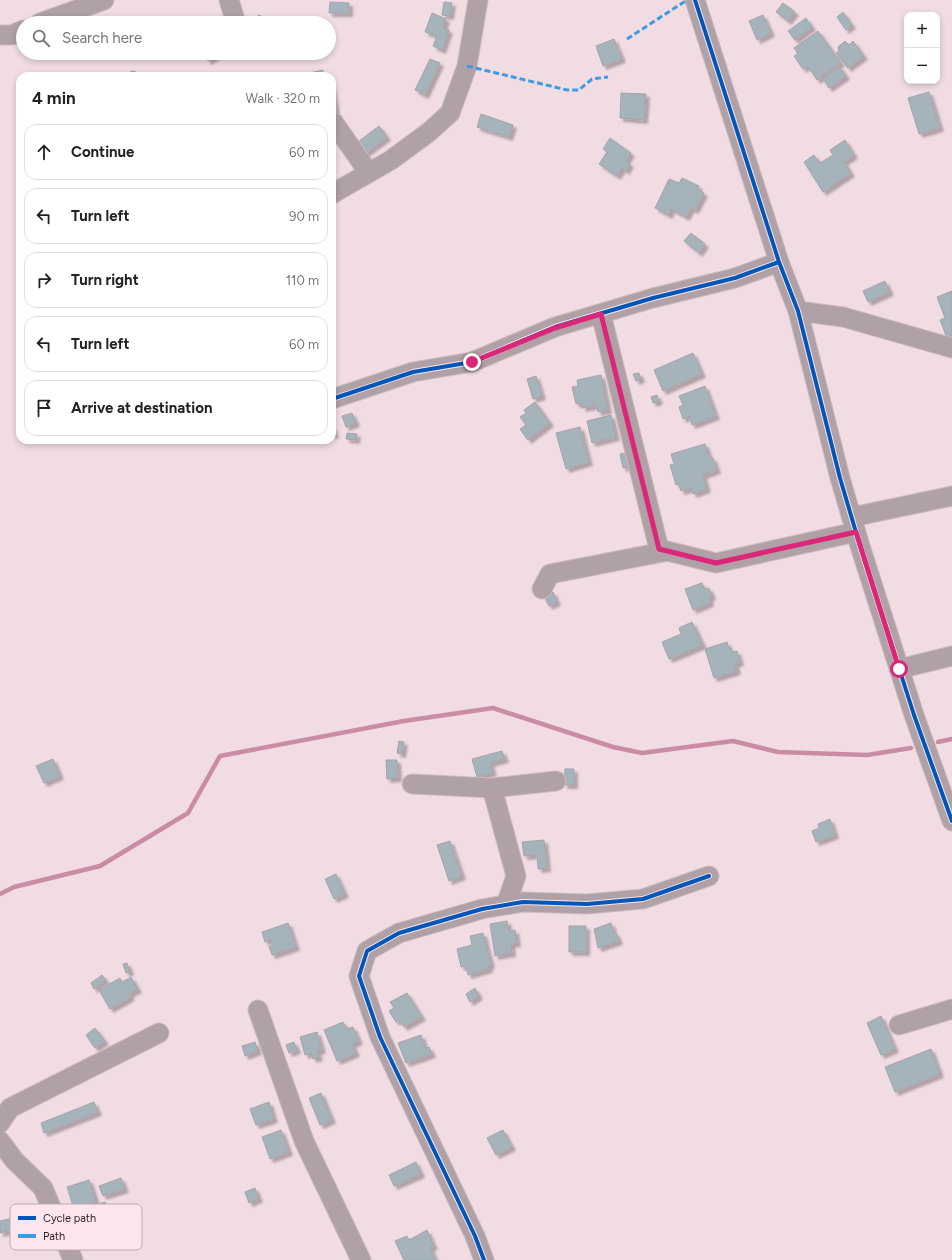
<!DOCTYPE html>
<html lang="en">
<head>
<meta charset="utf-8">
<style>
	body { margin:0; font-family:Figtree,sans-serif; background:#f2f2f2; color:#222 }
	.controls { position:absolute; right:12px; top:12px; display:grid; overflow:hidden; border-radius:8px; box-shadow:0 2px 6px #0003 }
	.controls button { width:36px; height:36px; display:grid; place-items:center; padding:0; border:0; border-bottom:1px solid #e0e0e0; background:#fff; color:#222; font:20px sans-serif }
	.stop { position:absolute; width:12px; height:12px; margin:-9px; border:3px solid #db2777; border-radius:50%; background:#fff }
	.stop.end { background:#db2777; border-color:#fff; box-shadow:0 1px 4px #0008 }
	.list { margin:0; padding:0; list-style:none }
	h2 { display:flex; justify-content:space-between; align-items:center; height:52px; margin:0; padding:0 16px; font-size:17px }
	h2 small { font-size:13px; font-weight:400; color:#767676 }
	.list li { display:grid; grid-template-columns:26px 1fr auto; gap:12px; align-items:center; box-sizing:border-box; height:56px; margin:0 8px 8px; padding:0 8px; border:1px solid #e0e0e0; border-radius:12px }
	.list b { display:block; font-size:15px; white-space:nowrap }
	.list em { font-size:13px; font-style:normal; color:#767676 }
	.icon { flex:none; width:22px; height:22px; fill:none; stroke:currentColor; stroke-width:2; stroke-linecap:round; stroke-linejoin:round }
	.map { position:relative; flex:none; width:952px; height:1260px; overflow:hidden }
	.search { position:absolute; background:#fff; box-shadow:0 2px 6px #0003; left:16px; top:16px; width:320px; height:44px; display:flex; align-items:center; gap:10px; box-sizing:border-box; padding:0 14px; border-radius:22px; color:#767676; font-size:15px }
	.panel { position:absolute; background:#fff; box-shadow:0 2px 6px #0003; left:16px; top:72px; width:320px; height:372px; border-radius:12px }
	.map>svg:first-child { display:block }
</style>
</head>
<body>
<div class="map">
<svg width="952" height="1260" viewBox="0 0 952 1260">
	<defs>
		<filter id="shadow"><feDropShadow dx="3.5" dy="3.5" stdDeviation="1" flood-color="#0004"/></filter>
	</defs>
	<rect width="100%" height="100%" fill="#f1dce3"/>
	<g fill="none" stroke-linecap="round" stroke-linejoin="round">
		<path stroke="#ca8ba4" stroke-width="4.5" d="M 938,742 L 952,739
			M 0,894 L 14,887 L 100,866 L 188,813 L 220,756 L 404,721 L 493,708 L 613,747 L 642,753 L 733,741 L 778,752 L 867,755 L 911,748"/>
	</g>
	<path fill="#a5b4bb" stroke="#a5a3a8" filter="url(#shadow)" d="M 330,2 L 349,3 L 349,13 L 329,13 Z
		M 444,2 L 452,3 L 450,16 L 442,15 Z
		M 783,3 L 795,12 L 788,21 L 776,12 Z
		M 843,12 L 852,25 L 846,30 L 837,17 Z
		M 432,13 L 446,19 L 443,28 L 449,30 L 442,50 L 433,46 L 437,36 L 425,32 Z
		M 260,15 L 263,22 L 250,23 L 249,21 Z
		M 763,15 L 771,33 L 757,40 L 749,21 Z
		M 806,18 L 812,27 L 795,40 L 788,31 Z
		M 818,31 L 841,63 L 817,80 L 808,66 L 803,69 L 794,56 L 798,54 L 794,48 Z
		M 614,39 L 622,59 L 603,66 L 596,46 Z
		M 845,41 L 849,45 L 853,41 L 864,56 L 848,68 L 836,53 L 839,51 L 838,47 Z
		M 205,53 L 217,53 L 217,55 L 208,61 Z
		M 430,59 L 440,63 L 425,95 L 415,90 Z
		M 840,67 L 846,76 L 829,88 L 823,79 Z
		M 323,70 L 323,76 L 306,76 L 305,74 Z
		M 133,71 L 136,72 L 138,76 L 128,76 L 130,72 Z
		M 332,87 L 336,112 L 333,113 L 332,116 Z
		M 929,92 L 940,128 L 919,134 L 908,98 Z
		M 621,93 L 646,94 L 644,120 L 620,118 Z
		M 481,114 L 513,125 L 509,137 L 477,127 Z
		M 379,126 L 387,137 L 363,155 L 355,144 Z
		M 610,138 L 631,153 L 626,161 L 630,164 L 626,171 L 622,168 L 617,176 L 599,164 L 607,152 L 603,149 Z
		M 845,140 L 854,155 L 844,162 L 851,173 L 823,192 L 804,162 L 814,155 L 820,163 L 833,155 L 830,150 Z
		M 682,178 L 699,186 L 697,189 L 704,193 L 695,210 L 691,208 L 686,217 L 671,209 L 669,215 L 655,208 L 669,179 L 679,183 Z
		M 691,233 L 705,244 L 699,253 L 684,241 Z
		M 885,281 L 890,292 L 868,302 L 863,291 Z
		M 952,291 L 952,336 L 947,338 L 940,320 L 945,318 L 937,297 Z
		M 693,353 L 702,374 L 663,391 L 654,370 Z
		M 639,373 L 641,379 L 636,381 L 633,374 Z
		M 601,375 L 608,410 L 598,412 L 597,405 L 583,408 L 582,403 L 576,404 L 572,387 L 578,386 L 577,380 Z
		M 536,376 L 542,396 L 533,399 L 527,379 Z
		M 705,386 L 716,416 L 692,425 L 689,416 L 683,419 L 679,407 L 683,405 L 679,396 Z
		M 657,395 L 659,401 L 653,403 L 651,397 Z
		M 535,402 L 550,423 L 528,440 L 520,429 L 526,425 L 520,417 L 526,413 L 524,410 Z
		M 352,413 L 356,423 L 346,427 L 342,416 Z
		M 611,415 L 616,437 L 592,443 L 587,421 Z
		M 332,426 L 335,434 L 332,435 Z
		M 580,427 L 589,462 L 566,469 L 556,433 Z
		M 347,433 L 357,434 L 356,440 L 346,439 Z
		M 705,444 L 710,459 L 713,458 L 717,470 L 703,475 L 707,489 L 693,494 L 691,488 L 681,491 L 679,484 L 676,485 L 670,465 L 674,464 L 671,454 Z
		M 630,452 L 633,466 L 623,468 L 620,454 Z
		M 702,583 L 705,590 L 709,588 L 712,596 L 709,598 L 710,603 L 693,610 L 685,589 Z
		M 553,592 L 557,602 L 549,606 L 544,596 Z
		M 692,622 L 703,645 L 669,659 L 662,642 L 681,634 L 679,628 Z
		M 727,642 L 729,649 L 731,648 L 733,652 L 737,651 L 740,662 L 735,664 L 737,671 L 714,678 L 705,649 Z
		M 399,741 L 404,742 L 402,754 L 397,753 Z
		M 502,751 L 505,759 L 490,763 L 493,772 L 477,777 L 472,759 Z
		M 53,759 L 60,776 L 44,783 L 36,766 Z
		M 386,760 L 397,760 L 398,778 L 387,779 Z
		M 565,769 L 574,769 L 574,785 L 564,785 Z
		M 830,819 L 835,835 L 816,842 L 812,831 L 819,828 L 818,824 Z
		M 544,840 L 547,868 L 538,869 L 537,855 L 524,856 L 522,842 Z
		M 450,841 L 462,876 L 449,881 L 437,845 Z
		M 336,874 L 345,894 L 334,899 L 325,879 Z
		M 507,921 L 509,931 L 515,930 L 517,943 L 511,944 L 512,953 L 495,956 L 490,924 Z
		M 288,923 L 296,947 L 272,955 L 269,947 L 273,945 L 271,940 L 265,942 L 262,932 Z
		M 611,923 L 614,933 L 616,933 L 619,941 L 598,948 L 594,929 Z
		M 569,926 L 586,926 L 586,952 L 569,952 Z
		M 483,933 L 491,965 L 488,966 L 489,969 L 468,975 L 466,966 L 461,967 L 457,949 L 472,945 L 470,936 Z
		M 127,963 L 130,972 L 126,973 L 123,964 Z
		M 102,975 L 106,980 L 94,989 L 91,983 Z
		M 131,977 L 138,989 L 129,994 L 131,997 L 110,1009 L 99,990 L 120,978 L 122,982 Z
		M 475,988 L 479,996 L 470,1002 L 466,994 Z
		M 407,993 L 422,1017 L 404,1027 L 400,1020 L 396,1022 L 389,1011 L 394,1008 L 390,1002 Z
		M 881,1016 L 895,1049 L 881,1055 L 867,1023 Z
		M 343,1022 L 347,1029 L 353,1027 L 359,1041 L 352,1044 L 356,1053 L 337,1061 L 324,1030 Z
		M 95,1028 L 105,1041 L 95,1048 L 86,1035 Z
		M 317,1032 L 322,1050 L 317,1051 L 319,1057 L 313,1059 L 311,1053 L 305,1055 L 300,1037 Z
		M 421,1035 L 425,1048 L 429,1047 L 432,1054 L 406,1063 L 398,1043 Z
		M 255,1042 L 258,1051 L 245,1056 L 242,1046 Z
		M 294,1042 L 297,1050 L 289,1053 L 286,1045 Z
		M 931,1049 L 940,1074 L 895,1092 L 885,1067 Z
		M 321,1093 L 332,1120 L 320,1125 L 309,1098 Z
		M 94,1102 L 98,1112 L 44,1133 L 41,1123 Z
		M 269,1102 L 274,1119 L 256,1125 L 250,1109 Z
		M 281,1130 L 289,1152 L 270,1159 L 262,1137 Z
		M 503,1130 L 512,1147 L 496,1155 L 487,1138 Z
		M 416,1162 L 421,1174 L 394,1186 L 389,1175 Z
		M 121,1178 L 125,1189 L 103,1196 L 99,1186 Z
		M 89,1180 L 96,1201 L 74,1209 L 67,1187 Z
		M 255,1188 L 259,1199 L 249,1203 L 245,1192 Z
		M 105,1202 L 107,1208 L 98,1211 L 96,1205 Z
		M 18,1217 L 21,1228 L 0,1233 L 0,1221 Z
		M 427,1230 L 434,1246 L 430,1248 L 436,1260 L 404,1260 L 395,1241 L 407,1236 L 409,1240 Z"/>
	<g fill="none" stroke-linecap="round" stroke-linejoin="round">
		<defs>
			<path id="minor" d="M 229,0 L 236,23
				M 695,0 L 779,262 L 798,311 L 840,478 L 860,546 L 914,715 L 952,821
				M 40,23 L 104,0
				M 0,35 L 12,35 L 23,30
				M 332,123 L 334,123 L 369,173
				M 332,194 L 391,160 L 429,132 L 450,113 L 467,66 L 478,0
				M 798,311 L 843,317 L 952,348
				M 601,314 L 659,549 L 716,563 L 856,532
				M 332,399 L 413,372 L 472,362 L 555,327 L 653,298 L 735,278 L 779,262
				M 852,517 L 952,496
				M 542,589 L 550,574 L 668,551
				M 899,669 L 952,656
				M 412,784 L 492,788 L 556,781
				M 492,788 L 516,876 L 506,905
				M 258,1010 L 304,1141 L 361,1260
				M 899,1025 L 952,1009
				M 0,1123 L 10,1108 L 159,1033
				M 0,1141 L 14,1160 L 43,1188 L 73,1260
				M 484,1260 L 475,1236 L 380,1037 L 359,976 L 367,951 L 399,933 L 482,909 L 523,902 L 587,904 L 643,899 L 709,876"/>
		</defs>
		<use href="#minor" stroke="#ccbbc1" stroke-width="21"/>
		<use href="#minor" stroke="#b0a1a7" stroke-width="19"/>
		<path stroke="#3d9be0" stroke-width="3" stroke-dasharray="6 3" stroke-linecap="butt" d="M 627,39 L 687,0
			M 467,66 L 567,90 L 579,90 L 592,79 L 608,77"/>
		<defs>
			<path id="cycleway" d="M 695,0 L 779,262 L 798,311 L 840,478 L 860,546 L 914,715 L 952,821
				M 332,399 L 413,372 L 472,362 L 555,327 L 653,298 L 735,278 L 779,262
				M 484,1260 L 475,1236 L 380,1037 L 359,976 L 367,951 L 399,933 L 482,909 L 523,902 L 587,904 L 643,899 L 709,876"/>
		</defs>
		<use href="#cycleway" stroke="#fde5ed" stroke-width="6"/>
		<use href="#cycleway" stroke="#0057b8" stroke-width="4"/>
	</g>
	<g fill="none" stroke-linecap="round" stroke-linejoin="round">
		<path stroke="#db2777" stroke-width="5" d="M 472,362 L 555,328 L 601,314 L 659,549 L 716,563 L 856,532 L 899,669"/>
	</g>
	<rect x="10" y="1204" width="132" height="46" rx="6" fill="#fde5ed" stroke="#bfa9b0" stroke-width="1"/>
	<rect x="18" y="1216" width="18" height="4" fill="#0057b8"/>
	<rect x="18" y="1234" width="18" height="4" fill="#3d9be0"/>
	<g font-size="11" fill="#2d1e23">
		<text x="43" y="1222">Cycle path</text>
		<text x="43" y="1240">Path</text>
	</g>
</svg>
<div class="controls">
<button>+</button>
<button>−</button>
</div>
<div class="stop" style="left:899px;top:669px"></div>
<div class="stop end" style="left:472px;top:362px"></div>
<div class="search"><svg class="icon" aria-label="search" viewBox="0 0 24 24"><circle cx="10" cy="10" r="6"/><path d="M15 15l6 6"/></svg>Search here</div>
<section class="panel">
<h2>4 min<small>Walk · 320 m</small></h2>
<ul class="list">
<li><svg class="icon" aria-label="ahead" viewBox="0 0 24 24"><path d="M12 20V5M6 11l6-6 6 6"/></svg><div><b>Continue</b></div><em>60 m</em></li>
<li><svg class="icon" aria-label="left" viewBox="0 0 24 24"><path d="M17 20v-9H6M10 6l-5 5 5 5"/></svg><div><b>Turn left</b></div><em>90 m</em></li>
<li><svg class="icon" aria-label="right" viewBox="0 0 24 24"><path d="M7 20v-9h11M14 6l5 5-5 5"/></svg><div><b>Turn right</b></div><em>110 m</em></li>
<li><svg class="icon" aria-label="left" viewBox="0 0 24 24"><path d="M17 20v-9H6M10 6l-5 5 5 5"/></svg><div><b>Turn left</b></div><em>60 m</em></li>
<li><svg class="icon" aria-label="arrive" viewBox="0 0 24 24"><path d="M6 21V4h12l-3 4 3 4H6"/></svg><div><b>Arrive at destination</b></div></li>
</ul>
</section>
</div>
</body>
</html>
